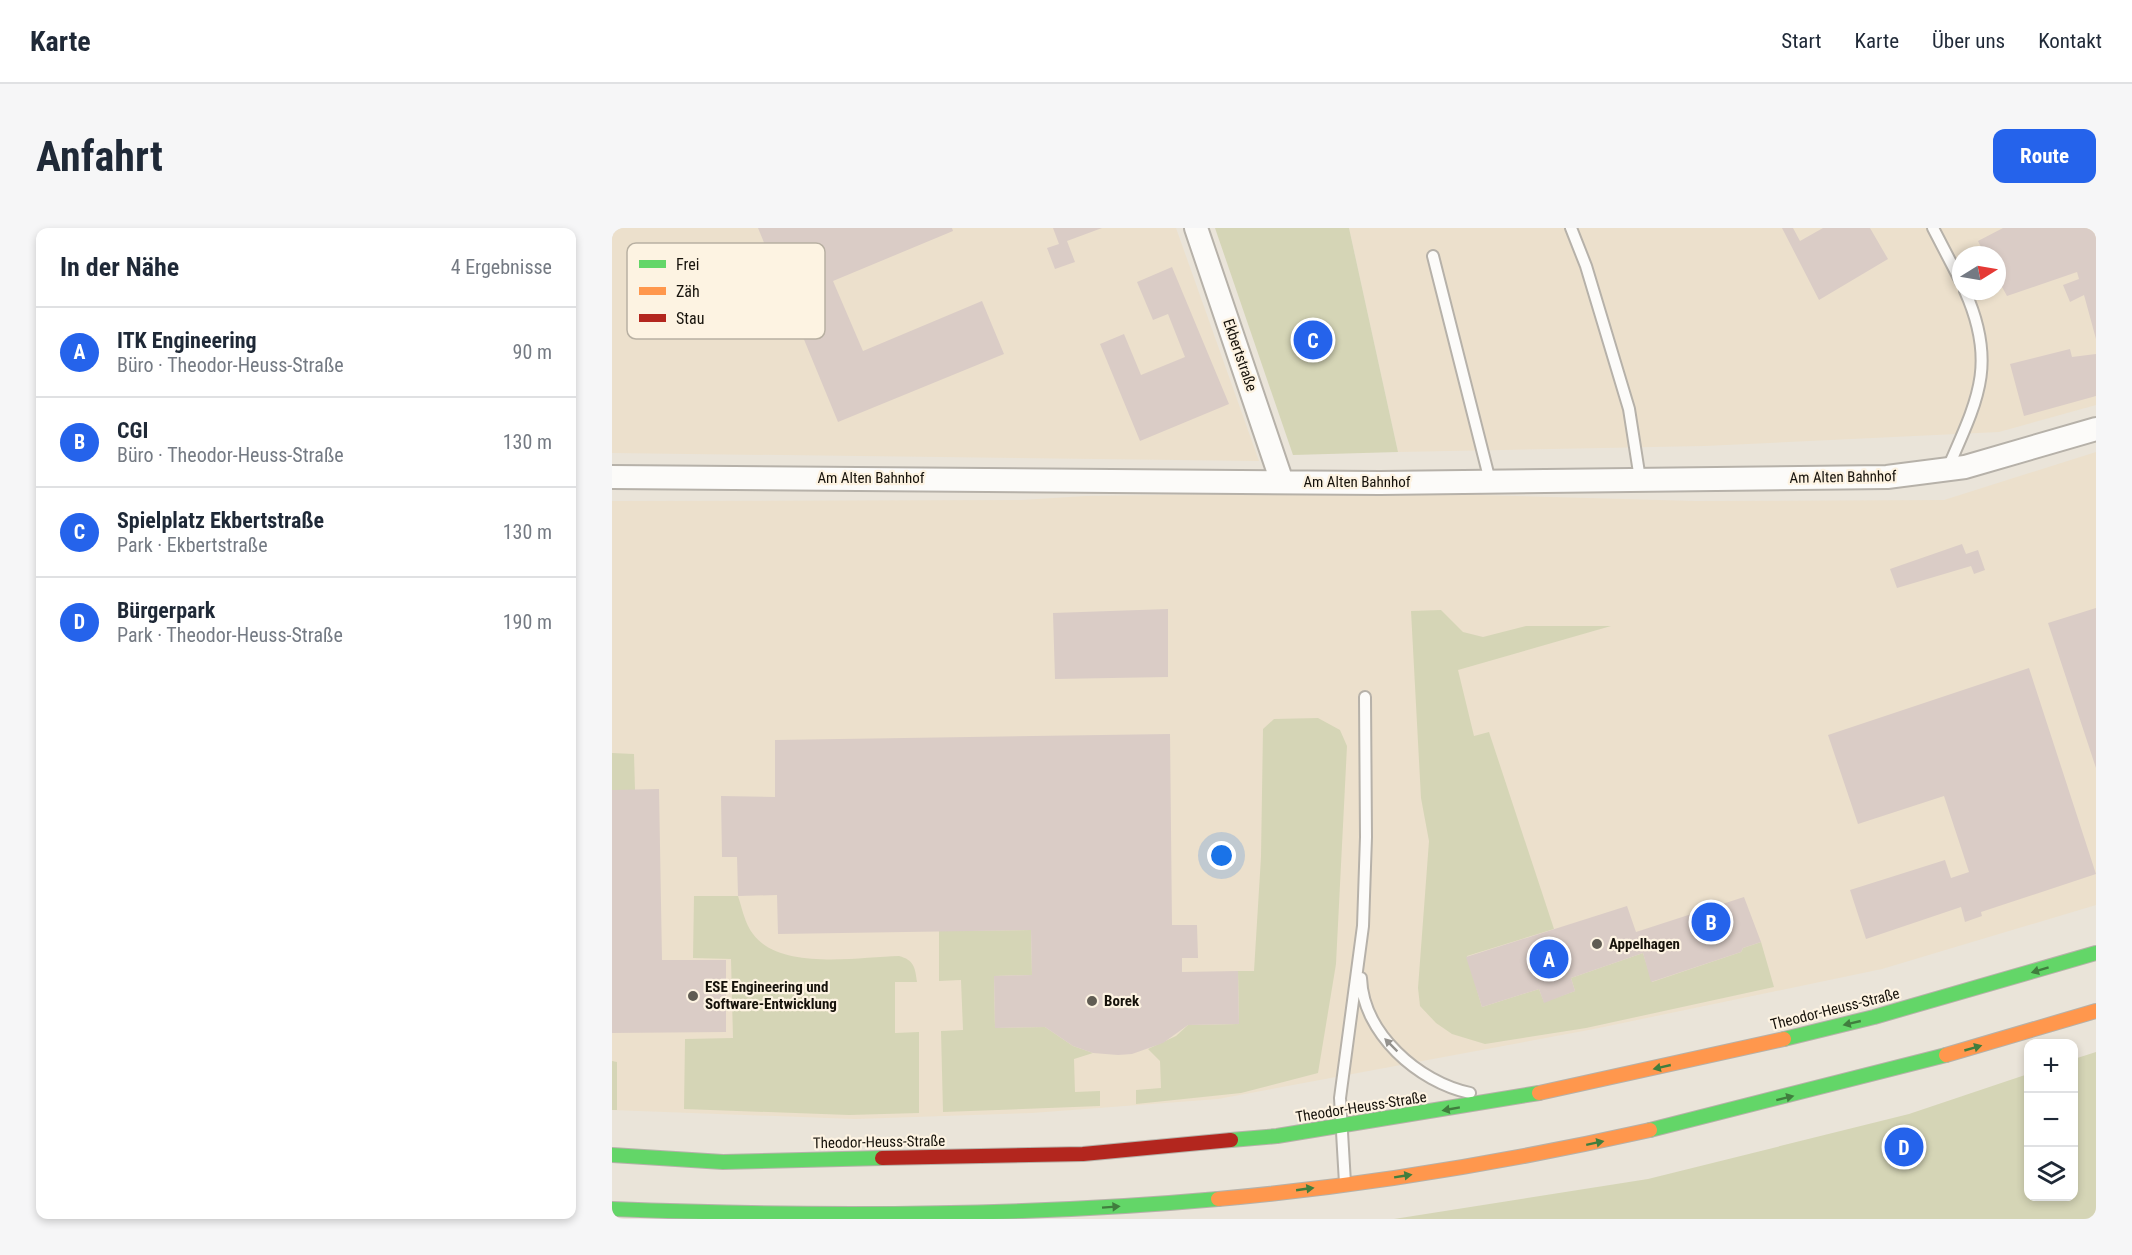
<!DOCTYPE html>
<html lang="de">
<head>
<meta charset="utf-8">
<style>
	body { margin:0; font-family:"Roboto Condensed",sans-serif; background:#f6f6f7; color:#1f2937 }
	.controls { position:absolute; right:18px; bottom:18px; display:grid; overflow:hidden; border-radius:12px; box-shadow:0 3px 9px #0003 }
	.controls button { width:54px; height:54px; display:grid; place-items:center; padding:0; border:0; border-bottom:2px solid #e0e1e3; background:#fff; color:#1f2937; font:30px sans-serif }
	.compass { position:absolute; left:1340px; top:18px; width:54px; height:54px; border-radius:50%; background:#fff; box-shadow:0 3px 9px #0003; rotate:79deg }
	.you { position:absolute; left:610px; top:628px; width:21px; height:21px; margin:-15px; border:4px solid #fff; border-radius:50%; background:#1a73e8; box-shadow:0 0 0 9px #1a73e833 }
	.badge { display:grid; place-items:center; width:39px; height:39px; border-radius:50%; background:#2563eb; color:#fff; font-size:20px; font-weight:700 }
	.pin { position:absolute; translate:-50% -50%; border:3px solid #fff; box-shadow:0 2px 6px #0006 }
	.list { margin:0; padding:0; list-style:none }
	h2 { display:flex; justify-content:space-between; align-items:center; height:78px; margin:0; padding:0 24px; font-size:26px }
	h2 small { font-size:20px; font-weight:400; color:#747a83 }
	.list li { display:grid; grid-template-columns:39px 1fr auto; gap:18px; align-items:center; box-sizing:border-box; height:90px; padding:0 24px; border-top:2px solid #e0e1e3 }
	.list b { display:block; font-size:22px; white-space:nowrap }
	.list p { margin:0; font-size:20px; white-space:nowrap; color:#747a83 }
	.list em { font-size:20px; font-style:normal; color:#747a83 }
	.icon { flex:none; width:33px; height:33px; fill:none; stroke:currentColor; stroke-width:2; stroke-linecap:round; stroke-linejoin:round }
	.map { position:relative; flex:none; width:1484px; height:991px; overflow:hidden; border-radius:12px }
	header { display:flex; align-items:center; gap:36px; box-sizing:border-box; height:84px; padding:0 30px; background:#fff; border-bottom:2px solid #e0e1e3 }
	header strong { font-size:28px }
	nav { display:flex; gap:33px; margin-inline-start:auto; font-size:21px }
	.intro { display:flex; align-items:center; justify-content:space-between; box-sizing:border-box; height:144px; padding:0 36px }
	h1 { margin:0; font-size:42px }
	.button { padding:15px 27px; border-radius:12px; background:#2563eb; color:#fff; font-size:21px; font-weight:700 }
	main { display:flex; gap:36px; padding:0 36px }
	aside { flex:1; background:#fff; border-radius:12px; box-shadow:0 3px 9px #0003 }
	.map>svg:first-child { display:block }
</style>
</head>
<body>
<header>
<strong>Karte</strong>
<nav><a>Start</a><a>Karte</a><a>Über uns</a><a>Kontakt</a></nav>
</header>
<div class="intro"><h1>Anfahrt</h1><a class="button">Route</a></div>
<main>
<aside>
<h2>In der Nähe<small>4 Ergebnisse</small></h2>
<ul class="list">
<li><span class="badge">A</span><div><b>ITK Engineering</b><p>Büro · Theodor-Heuss-Straße</p></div><em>90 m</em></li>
<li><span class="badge">B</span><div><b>CGI</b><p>Büro · Theodor-Heuss-Straße</p></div><em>130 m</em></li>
<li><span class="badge">C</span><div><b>Spielplatz Ekbertstraße</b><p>Park · Ekbertstraße</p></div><em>130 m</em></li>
<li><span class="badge">D</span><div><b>Bürgerpark</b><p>Park · Theodor-Heuss-Straße</p></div><em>190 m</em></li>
</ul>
</aside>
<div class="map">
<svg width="1484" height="991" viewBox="0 0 1484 991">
	<rect width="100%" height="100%" fill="#eae4d9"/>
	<path fill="#ece0cc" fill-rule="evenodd" d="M 0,0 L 564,0 L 647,233 L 0,225 Z
		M 737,0 L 1484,0 L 1484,177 L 1387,204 L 1093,218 L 786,224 ZM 1349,27 L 1385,27 L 1385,63 L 1349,63 Z
		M 1484,224 L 1484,677 L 1270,741 L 982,801 L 606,871 L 420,885 L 243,891 L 0,882 L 0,273 L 410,272 L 473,268 L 759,264 L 1083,273 L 1332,272 Z"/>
	<path fill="#d5d5b6" d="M 603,0 L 737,0 L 786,224 L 681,227 Z
		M 829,382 L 851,404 L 871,409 L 914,398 L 999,398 L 846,442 L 862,508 L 877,504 L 942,701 L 855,728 L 870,779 L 927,761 L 932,774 L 963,763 L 959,750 L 1031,725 L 1040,754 L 1129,724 L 1131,720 L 1149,714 L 1162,759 L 974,800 L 873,816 L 840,806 L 824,795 L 808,778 L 806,760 L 817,613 L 809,570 L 799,383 Z
		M 706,490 L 728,502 L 735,518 L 724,736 L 706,845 L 629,865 L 524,876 L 524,862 L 549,860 L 548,833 L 536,821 L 564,808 L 576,797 L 627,796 L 626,743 L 642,743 L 649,629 L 651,501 L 662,491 Z
		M 0,525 L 22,526 L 23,562 L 0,562 Z
		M 82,668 L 126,668 C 130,680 133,696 141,706 C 168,743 247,729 287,728 C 302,732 303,739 305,754 L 283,754 L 283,805 L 307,804 L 307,885 L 237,887 L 72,881 L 73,811 L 121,810 L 119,731 L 81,730 Z
		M 419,702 L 420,747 L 382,748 L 383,800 L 433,799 L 461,818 L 481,825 L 462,831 L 463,864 L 488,863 L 488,878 L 331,884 L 329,803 L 351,802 L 349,752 L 327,753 L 327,703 Z
		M 1484,824 L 1484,991 L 782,991 L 1036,951 L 1297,886 L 1416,846 L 1416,968 L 1462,968 L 1462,831 Z
		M 0,833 L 5,834 L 5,882 L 0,882 Z"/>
	<path fill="#daccc6" d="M 146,0 L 340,0 L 341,3 L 221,53 L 251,123 L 370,73 L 392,126 L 226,194 Z
		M 441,0 L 490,0 L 455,13 L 463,34 L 443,41 L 435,20 L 447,16 Z
		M 1170,0 L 1181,0 L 1188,13 L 1211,0 L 1258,0 L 1276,31 L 1207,72 Z
		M 1391,0 L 1484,0 L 1484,111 L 1472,67 L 1458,74 L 1451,57 L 1467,51 L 1465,44 L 1395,68 L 1385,50 L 1385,27 L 1373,27 L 1366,13 Z
		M 560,39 L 617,176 L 528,213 L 488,116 L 512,106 L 529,147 L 573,129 L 556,86 L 541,92 L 525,54 Z
		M 1458,121 L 1460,129 L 1484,126 L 1484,168 L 1412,188 L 1398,136 Z
		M 1350,316 L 1354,326 L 1366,322 L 1373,342 L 1362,346 L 1359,338 L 1285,360 L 1278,341 Z
		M 1484,380 L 1484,540 L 1436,395 Z
		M 556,381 L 556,449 L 443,451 L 441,385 Z
		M 1417,440 L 1484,646 L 1369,684 L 1370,688 L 1353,694 L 1349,679 L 1254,711 L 1238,662 L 1333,632 L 1339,650 L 1357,644 L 1332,568 L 1246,596 L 1216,507 Z
		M 558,506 L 560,697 L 585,697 L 586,730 L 570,730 L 570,744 L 626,743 L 627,796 L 576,797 L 551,815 L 520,826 L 506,827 L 481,825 L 461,818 L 433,799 L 383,800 L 382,748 L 420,747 L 419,702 L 166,706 L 165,667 L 126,668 L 125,629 L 110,629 L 109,568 L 163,569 L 163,512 Z
		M 47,561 L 50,732 L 114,732 L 114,804 L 0,805 L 0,562 Z
		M 1132,669 L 1149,714 L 1131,720 L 1129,724 L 1039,754 L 1031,725 L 959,750 L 963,763 L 932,775 L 927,761 L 870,779 L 854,729 L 1015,678 L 1024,704 Z"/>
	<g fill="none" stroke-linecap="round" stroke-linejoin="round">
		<defs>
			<path id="lane" d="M 959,0 L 974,38 L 1017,181 L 1028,251
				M 1321,0 L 1349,54
				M 821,28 L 878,253
				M 1335,242 C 1365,173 1386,137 1353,63
				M 749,750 C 751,805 806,854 858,865
				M 733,955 L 728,870 L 751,698 L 754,609 L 753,469"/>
			<path id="street" d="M 584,0 L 670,254
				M 0,249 L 768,255 L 1275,249 L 1353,239 L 1484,201"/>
			<path id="fast" d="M 1172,811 L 1262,789 L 1484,725
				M 1038,902 L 1334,827
				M 619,912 L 665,908 L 927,865
				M 0,927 L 111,934 L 270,930
				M 0,981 C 202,989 405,989 606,971"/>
			<path id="slow" d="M 1334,827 L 1484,783
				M 927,865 L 1172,811
				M 606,971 C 752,958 895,934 1038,902"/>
			<path id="jam" d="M 270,930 L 471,926 L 619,912"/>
		</defs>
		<use href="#lane" stroke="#b6b1a9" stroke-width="14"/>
		<use href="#street" stroke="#b6b1a9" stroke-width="26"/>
		<use href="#fast" stroke="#b6b1a9" stroke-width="16"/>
		<use href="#slow" stroke="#b6b1a9" stroke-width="16"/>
		<use href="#jam" stroke="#b6b1a9" stroke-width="16"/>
		<use href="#lane" stroke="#fcfbf9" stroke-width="10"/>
		<use href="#street" stroke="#fcfbf9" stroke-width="22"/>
		<use href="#fast" stroke="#63d668" stroke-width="14"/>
		<use href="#slow" stroke="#ff974d" stroke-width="14"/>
		<use href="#jam" stroke="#b3261e" stroke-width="14"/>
	</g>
	<defs><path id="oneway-solid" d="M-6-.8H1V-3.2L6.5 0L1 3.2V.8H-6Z" transform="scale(1.5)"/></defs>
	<g fill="#407e3e">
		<use href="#oneway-solid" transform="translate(1428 742) rotate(163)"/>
		<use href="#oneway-solid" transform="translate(1240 795) rotate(167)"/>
		<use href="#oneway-solid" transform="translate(1361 820) rotate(-16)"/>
		<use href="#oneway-solid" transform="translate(1050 839) rotate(167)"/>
		<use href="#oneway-solid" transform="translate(1173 870) rotate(-14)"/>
		<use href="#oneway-solid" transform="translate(839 881) rotate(170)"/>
		<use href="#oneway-solid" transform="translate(983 915) rotate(-12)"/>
		<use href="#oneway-solid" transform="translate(791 948) rotate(-9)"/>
		<use href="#oneway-solid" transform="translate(693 961) rotate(-8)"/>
		<use href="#oneway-solid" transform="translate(499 979) rotate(-4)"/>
	</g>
	<use fill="#94928e" href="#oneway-solid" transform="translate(779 817) rotate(-135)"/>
	<g fill="#605c53" stroke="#fdf3e2" stroke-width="2">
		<circle cx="985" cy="716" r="6"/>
		<circle cx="81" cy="768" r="6"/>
		<circle cx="480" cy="773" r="6"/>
	</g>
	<g text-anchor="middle" stroke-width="4.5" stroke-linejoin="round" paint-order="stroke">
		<g font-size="15" fill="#16120b" stroke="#fdf3e2">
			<text transform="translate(628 127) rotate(71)" y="5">Ekbertstraße</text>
			<text transform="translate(1231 249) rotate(-1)" y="5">Am Alten Bahnhof</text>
			<text x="259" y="255">Am Alten Bahnhof</text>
			<text x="745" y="259">Am Alten Bahnhof</text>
			<text transform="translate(1223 781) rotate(-14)" y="5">Theodor-Heuss-Straße</text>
			<text transform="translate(749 879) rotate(-9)" y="5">Theodor-Heuss-Straße</text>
			<text transform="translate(267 914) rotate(-1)" y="5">Theodor-Heuss-Straße</text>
		</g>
		<g font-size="15" font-weight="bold" fill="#16120b" stroke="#fdf3e2" text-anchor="start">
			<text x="997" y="721">Appelhagen</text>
			<text x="93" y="764">ESE Engineering und<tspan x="93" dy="17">Software-Entwicklung</tspan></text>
			<text x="492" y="778">Borek</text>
		</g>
	</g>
	<rect x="15" y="15" width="198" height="96" rx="9" fill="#fdf3e2" stroke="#b8b0a2" stroke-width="1.5"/>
	<rect x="27" y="32" width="27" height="8" fill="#63d668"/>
	<rect x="27" y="59" width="27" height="8" fill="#ff974d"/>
	<rect x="27" y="86" width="27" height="8" fill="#b3261e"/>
	<g font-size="16" fill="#16120b">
		<text x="64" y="42">Frei</text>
		<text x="64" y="69">Zäh</text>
		<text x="64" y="96">Stau</text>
	</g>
</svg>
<div class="controls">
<button>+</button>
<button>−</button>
<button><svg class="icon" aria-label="layers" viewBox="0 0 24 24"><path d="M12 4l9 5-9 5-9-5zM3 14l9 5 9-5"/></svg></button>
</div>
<svg class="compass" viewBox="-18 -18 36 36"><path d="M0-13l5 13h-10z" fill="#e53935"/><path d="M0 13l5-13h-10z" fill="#747a83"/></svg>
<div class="you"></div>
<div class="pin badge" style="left:937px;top:731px">A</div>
<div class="pin badge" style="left:1099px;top:694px">B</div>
<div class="pin badge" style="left:701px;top:112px">C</div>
<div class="pin badge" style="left:1292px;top:919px">D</div>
</div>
</main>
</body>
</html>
